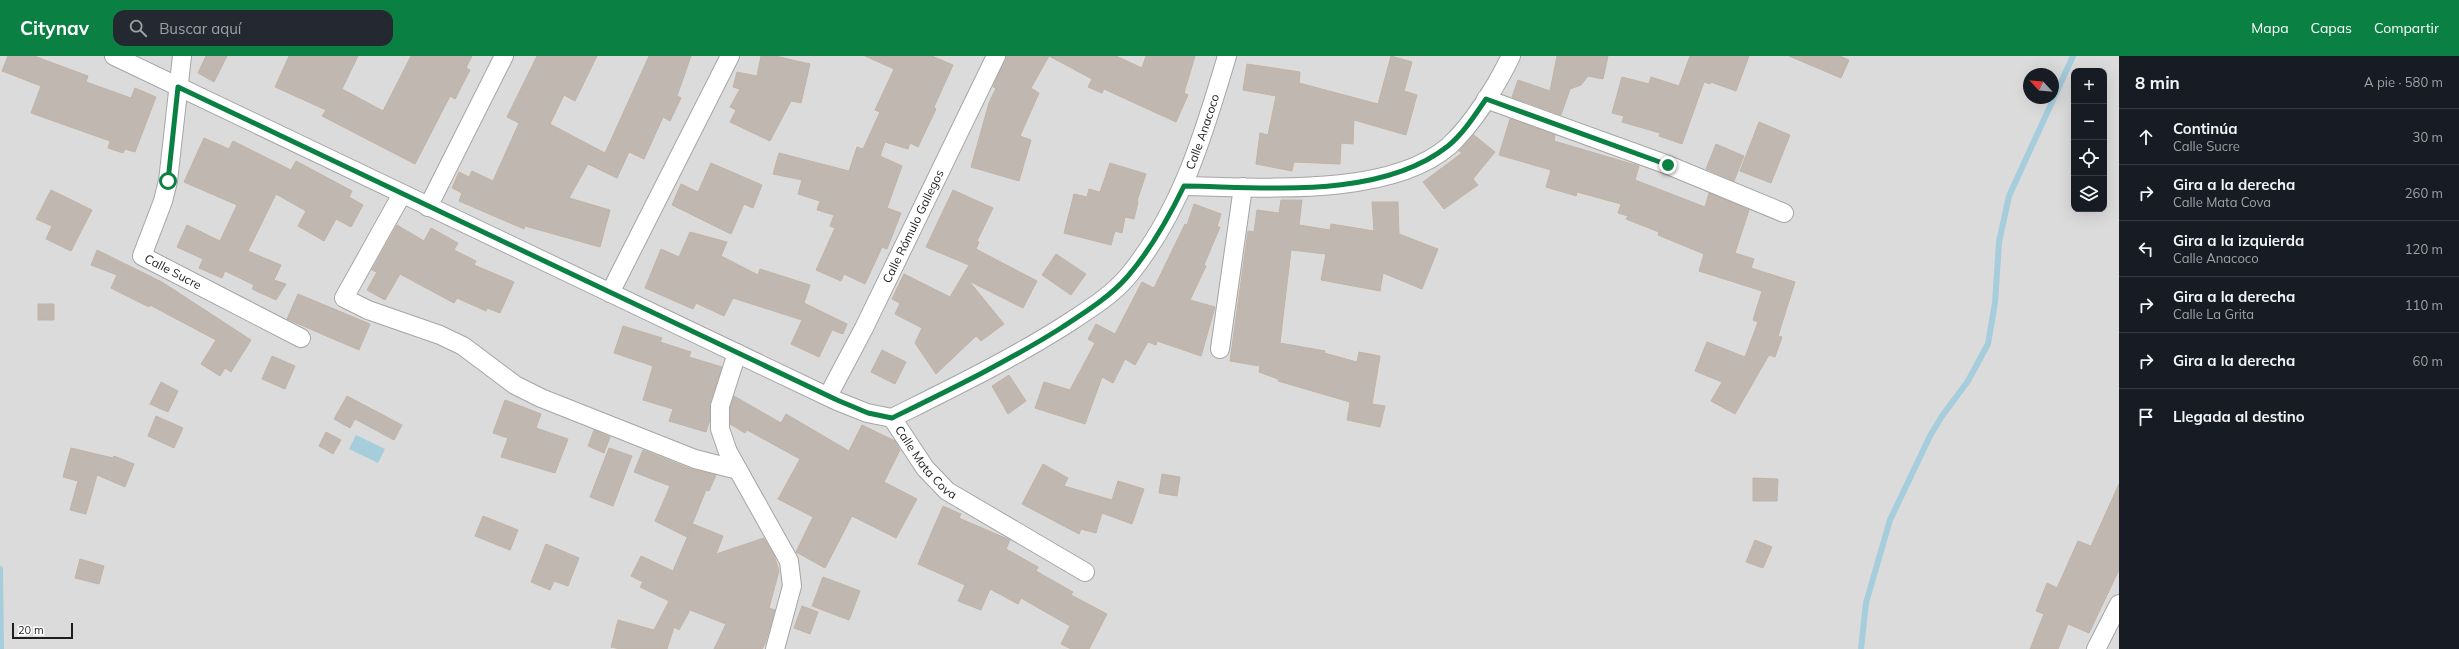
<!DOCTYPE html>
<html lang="es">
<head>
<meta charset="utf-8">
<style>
	body { margin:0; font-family:Mulish,sans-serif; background:#242831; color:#f1f3f6 }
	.controls { position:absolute; right:12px; top:12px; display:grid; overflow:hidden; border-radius:8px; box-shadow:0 4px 16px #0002 }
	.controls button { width:36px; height:36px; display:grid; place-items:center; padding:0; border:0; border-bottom:1px solid #363941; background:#171b24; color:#f1f3f6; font:20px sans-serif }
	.compass { position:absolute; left:2023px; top:12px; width:36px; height:36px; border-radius:50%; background:#171b24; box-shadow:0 4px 16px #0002; rotate:296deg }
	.scale { position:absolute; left:12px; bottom:10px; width:61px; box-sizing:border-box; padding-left:4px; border:2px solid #1e1e1e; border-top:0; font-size:11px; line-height:14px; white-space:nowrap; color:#1e1e1e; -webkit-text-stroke:3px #fff; paint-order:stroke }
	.stop { position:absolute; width:12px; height:12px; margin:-9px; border:3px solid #0b8043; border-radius:50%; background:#fff }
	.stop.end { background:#0b8043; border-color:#fff; box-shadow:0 1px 4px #0008 }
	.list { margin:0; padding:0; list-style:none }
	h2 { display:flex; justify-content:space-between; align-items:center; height:52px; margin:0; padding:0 16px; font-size:17px }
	h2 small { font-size:13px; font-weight:400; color:#9ea1a6 }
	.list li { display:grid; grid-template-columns:26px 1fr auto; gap:12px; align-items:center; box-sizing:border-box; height:56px; padding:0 16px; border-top:1px solid #363941 }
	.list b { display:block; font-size:15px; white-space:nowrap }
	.list p { margin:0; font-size:13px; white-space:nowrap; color:#9ea1a6 }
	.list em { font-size:13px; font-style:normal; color:#9ea1a6 }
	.icon { flex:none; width:22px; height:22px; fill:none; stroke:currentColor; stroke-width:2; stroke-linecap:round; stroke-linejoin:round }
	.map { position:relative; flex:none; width:2119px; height:593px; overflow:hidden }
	header { display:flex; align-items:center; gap:24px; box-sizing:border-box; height:56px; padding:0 20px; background:#0b8043; color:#fff }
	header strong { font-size:19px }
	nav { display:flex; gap:22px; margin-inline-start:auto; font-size:14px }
	.search { width:280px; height:36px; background:#242831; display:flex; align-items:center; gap:10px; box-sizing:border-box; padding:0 14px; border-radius:12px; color:#9ea1a6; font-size:15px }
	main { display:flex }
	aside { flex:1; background:#171b24 }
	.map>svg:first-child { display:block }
</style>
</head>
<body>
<header>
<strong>Citynav</strong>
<div class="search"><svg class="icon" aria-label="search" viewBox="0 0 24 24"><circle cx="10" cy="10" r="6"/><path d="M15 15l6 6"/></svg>Buscar aquí</div>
<nav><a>Mapa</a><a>Capas</a><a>Compartir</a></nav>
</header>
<main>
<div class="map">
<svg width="2119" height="593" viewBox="0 0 2119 593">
	<rect width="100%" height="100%" fill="#efece4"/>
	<path fill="#dcdbdb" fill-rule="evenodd" d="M 0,0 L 2119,0 L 2119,593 L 0,593 ZM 2074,15 L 2104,15 L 2104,153 L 2074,153 ZM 2029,18 L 2053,18 L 2053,42 L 2029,42 Z"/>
	<path fill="#a5cddc" d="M 356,379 L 385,393 L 378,407 L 349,393 Z"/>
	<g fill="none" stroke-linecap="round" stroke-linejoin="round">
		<path stroke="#a5cddc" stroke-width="6" d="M 0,513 L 1,593
			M 1861,593 L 1866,547 L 1890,464 L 1930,380 L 1942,360 L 1968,325 L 1988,288 L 1995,247 L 1999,186 L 2009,140 L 2073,0"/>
	</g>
	<path fill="#c0b8b0" stroke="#c1b3a6" d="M 8,0 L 34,0 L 88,20 L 86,26 L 131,42 L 135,32 L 156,41 L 135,96 L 125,93 L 123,97 L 108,92 L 110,85 L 31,57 L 41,30 L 2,15 Z
		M 206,0 L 227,0 L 214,26 L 198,17 Z
		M 289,0 L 358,0 L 342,33 L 383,55 L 411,0 L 472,0 L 466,12 L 470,14 L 455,43 L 450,40 L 415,108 L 322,60 L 326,54 L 275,31 Z
		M 537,0 L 597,0 L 575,45 L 564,39 L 550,68 L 605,97 L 649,0 L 691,0 L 677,40 L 681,42 L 670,65 L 663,61 L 644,103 L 629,96 L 617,122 L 588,108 L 569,142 L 610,154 L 600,191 L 525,170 L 524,173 L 459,145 L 462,137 L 452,132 L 459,116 L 469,121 L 472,115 L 493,125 L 519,67 L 507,61 Z
		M 761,0 L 775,0 L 810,8 L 801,47 L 791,45 L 770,85 L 730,66 L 736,54 L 730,51 L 740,33 L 733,31 L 737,16 L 757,20 Z
		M 865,0 L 932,0 L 953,9 L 934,51 L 936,53 L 918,91 L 910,87 L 908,93 L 885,86 L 880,100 L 902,110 L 887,152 L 901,157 L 887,193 L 882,191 L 865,228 L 844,218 L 841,225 L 816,214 L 835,172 L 830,170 L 834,159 L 817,154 L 820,145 L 798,138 L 802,124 L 773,118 L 779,97 L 849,115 L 857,91 L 863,93 L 880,56 L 875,54 L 894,13 Z
		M 1006,0 L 1049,0 L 1031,32 L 1039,37 L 1020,80 L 1031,84 L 1019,125 L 971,111 L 989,47 L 996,32 L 993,31 Z
		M 1049,0 L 1116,0 L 1142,12 L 1146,0 L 1195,0 L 1184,37 L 1188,39 L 1176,66 L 1104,33 L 1102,37 L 1088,31 L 1092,23 Z
		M 1391,0 L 1412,6 L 1404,35 L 1417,39 L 1406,79 L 1354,64 L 1353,88 L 1341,87 L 1340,108 L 1294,106 L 1292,115 L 1256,108 L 1260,77 L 1268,79 L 1276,40 L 1243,34 L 1247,8 L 1300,16 L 1299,27 L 1378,48 Z
		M 1557,0 L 1608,0 L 1603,23 L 1588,20 L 1581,29 L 1570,33 L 1561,59 L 1512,41 L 1518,24 L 1550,35 Z
		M 1690,0 L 1749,0 L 1736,35 L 1711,26 L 1710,28 L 1704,26 L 1682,88 L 1659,80 L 1660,77 L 1622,66 L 1624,60 L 1612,57 L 1622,21 L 1649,28 L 1651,21 L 1679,30 Z
		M 1789,0 L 1840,0 L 1849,4 L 1841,22 Z
		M 1510,63 L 1555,79 L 1554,85 L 1639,110 L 1635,124 L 1705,151 L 1709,137 L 1749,154 L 1735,197 L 1754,203 L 1751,212 L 1795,226 L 1778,280 L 1782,281 L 1775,301 L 1769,299 L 1735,358 L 1711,345 L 1722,326 L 1695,315 L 1707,286 L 1745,301 L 1758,266 L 1753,264 L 1762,235 L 1699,215 L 1704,198 L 1658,179 L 1659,176 L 1626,163 L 1628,160 L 1618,157 L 1621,148 L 1577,136 L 1576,140 L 1546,131 L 1551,114 L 1499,99 Z
		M 1759,66 L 1790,79 L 1771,127 L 1740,115 Z
		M 1474,79 L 1495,96 L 1473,123 L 1478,129 L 1444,153 L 1423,126 L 1462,97 L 1459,95 Z
		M 204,82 L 229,93 L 233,85 L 291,114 L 296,105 L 352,135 L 349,141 L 363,149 L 351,171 L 336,163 L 324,185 L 298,170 L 306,155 L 276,138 L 248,195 L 281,209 L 274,224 L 286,228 L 276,244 L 252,233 L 254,229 L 225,215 L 222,222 L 199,212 L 203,203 L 177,191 L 187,169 L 220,185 L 237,149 L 184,126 Z
		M 1716,88 L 1744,100 L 1734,125 L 1706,113 Z
		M 711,107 L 762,129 L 753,152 L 744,148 L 731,178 L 672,149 L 681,128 L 698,136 Z
		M 1110,107 L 1146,118 L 1137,145 L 1138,146 L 1134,163 L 1125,161 L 1122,177 L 1115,175 L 1111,189 L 1064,177 L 1074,138 L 1087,141 L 1089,133 L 1100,136 Z
		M 51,134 L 92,154 L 71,195 L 46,183 L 52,170 L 36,163 Z
		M 953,134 L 993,152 L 977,185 L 979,186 L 976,193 L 1037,225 L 1023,252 L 969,225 L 1004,268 L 981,285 L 976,280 L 936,318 L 915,287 L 922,272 L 895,258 L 900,247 L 892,243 L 904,218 L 950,241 L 969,209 L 926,191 Z
		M 1281,144 L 1302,144 L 1299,169 L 1330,174 L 1331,168 L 1374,175 L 1372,146 L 1398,146 L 1399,178 L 1438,193 L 1422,233 L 1383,217 L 1380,235 L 1321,224 L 1326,198 L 1291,194 L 1280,287 L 1325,295 L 1324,297 L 1357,306 L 1359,296 L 1380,300 L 1372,348 L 1385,350 L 1380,371 L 1347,364 L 1350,346 L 1278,325 L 1278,323 L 1259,316 L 1260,310 L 1230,305 L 1248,175 L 1254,176 L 1257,154 L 1279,157 Z
		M 1194,148 L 1221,158 L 1217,171 L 1220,171 L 1204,209 L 1206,210 L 1190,244 L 1215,251 L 1201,300 L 1157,285 L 1156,289 L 1148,286 L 1135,309 L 1125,303 L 1113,327 L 1102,321 L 1085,368 L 1035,352 L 1044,326 L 1070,334 L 1095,287 L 1088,283 L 1096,268 L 1115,278 L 1142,226 L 1154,232 L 1185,168 L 1187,169 Z
		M 397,169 L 424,185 L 431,172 L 458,187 L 454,194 L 476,205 L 474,209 L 514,226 L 500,257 L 487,252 L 486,255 L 457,242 L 454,247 L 400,218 L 385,244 L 367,234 L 377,216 L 372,214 Z
		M 690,176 L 727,186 L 721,200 L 758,219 L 760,213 L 810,229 L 804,247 L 847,268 L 843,278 L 832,274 L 819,301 L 791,288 L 802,264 L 733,242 L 724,260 L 696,247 L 693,253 L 645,232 L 661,193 L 679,201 Z
		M 97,194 L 162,226 L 251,284 L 231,316 L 225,312 L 220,320 L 201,308 L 216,284 L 150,249 L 149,251 L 111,232 L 117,219 L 91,209 Z
		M 1056,198 L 1086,218 L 1071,239 L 1042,219 Z
		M 298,238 L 370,268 L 359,294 L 287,263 Z
		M 38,248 L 54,248 L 54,264 L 38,264 Z
		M 623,270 L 662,282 L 660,286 L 691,296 L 689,301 L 722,311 L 710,347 L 710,364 L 706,376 L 669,365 L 673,353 L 643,344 L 653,310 L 614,297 Z
		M 882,294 L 906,306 L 895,328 L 871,316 Z
		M 272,300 L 295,310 L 285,333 L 262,323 Z
		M 1009,319 L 1026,345 L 1008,358 L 992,330 Z
		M 161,326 L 178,335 L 168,356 L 150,348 Z
		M 347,340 L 402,369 L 394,384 L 355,363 L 350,372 L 334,363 Z
		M 734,340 L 781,367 L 786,358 L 849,395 L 862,369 L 895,385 L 900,394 L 884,426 L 917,443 L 896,482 L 852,460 L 825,512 L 796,496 L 813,461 L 778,443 L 800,403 L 747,374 L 745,377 L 730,368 L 730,352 Z
		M 505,344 L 541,358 L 536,372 L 568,383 L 555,417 L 501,401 L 508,382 L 493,377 Z
		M 156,360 L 183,372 L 174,392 L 148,380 Z
		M 594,374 L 610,381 L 604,397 L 588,390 Z
		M 326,376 L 341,384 L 333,398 L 319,390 Z
		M 71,392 L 113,402 L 114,400 L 134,408 L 125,431 L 97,419 L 86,458 L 70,454 L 78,425 L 63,421 Z
		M 609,392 L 632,400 L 613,450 L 590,441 Z
		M 643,394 L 691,413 L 716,419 L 709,435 L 706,434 L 687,481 L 655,465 L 670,430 L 634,416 Z
		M 1043,408 L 1068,422 L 1064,430 L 1112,444 L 1118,425 L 1144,433 L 1132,468 L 1102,457 L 1096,477 L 1081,473 L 1079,478 L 1022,448 Z
		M 1162,418 L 1180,421 L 1177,440 L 1159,437 Z
		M 1753,422 L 1778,423 L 1777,445 L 1753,445 Z
		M 2119,428 L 2119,514 L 2089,577 L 2068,568 L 2058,593 L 2030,593 L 2044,558 L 2036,555 L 2047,527 L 2057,532 L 2078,485 L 2091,490 Z
		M 943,450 L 961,458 L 959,462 L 1010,484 L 1006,493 L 1038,511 L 1036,515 L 1073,536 L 1071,539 L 1107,558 L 1089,593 L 1071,593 L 1061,588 L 1070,570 L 1021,542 L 1018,548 L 990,533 L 981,554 L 958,545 L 965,529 L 918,508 Z
		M 483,460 L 518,474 L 510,494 L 475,480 Z
		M 693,468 L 723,480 L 716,498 L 764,482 L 774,499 L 779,515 L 769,552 L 775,554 L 765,588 L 762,593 L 714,593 L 726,568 L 690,554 L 679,574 L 674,571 L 667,593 L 620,593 L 611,591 L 618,564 L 654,574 L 669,545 L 640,531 L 643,526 L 631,520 L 641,500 L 673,515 Z
		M 1755,484 L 1772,491 L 1763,512 L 1746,506 Z
		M 546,488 L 579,502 L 568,530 L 554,525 L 550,534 L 531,526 Z
		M 80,503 L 104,510 L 99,528 L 75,522 Z
		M 823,521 L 860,535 L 849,564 L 812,550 Z
		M 802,550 L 818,556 L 810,578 L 794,572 Z"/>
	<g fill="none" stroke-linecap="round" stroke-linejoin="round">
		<defs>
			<g id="street">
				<path id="s1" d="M 114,0 L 837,345 L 867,357 L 892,362 L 925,412 L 947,435 L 1085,516"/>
				<path id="s2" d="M 182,0 L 168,125 L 163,145 L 142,200 L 301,282"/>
				<path d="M 1486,43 L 1668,109 L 1784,157"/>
				<path d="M 1184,130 C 1259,131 1389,142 1449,90 C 1473,68 1497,29 1511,0"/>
				<path d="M 402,138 L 344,242 L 368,254 L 440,279 L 463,290 L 515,329 L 541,342 L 695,403 L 738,414"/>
				<path d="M 428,151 L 504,0"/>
				<path d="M 610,237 L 730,0"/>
				<path d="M 1220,293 L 1243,131"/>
				<path d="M 737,297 L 720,350 L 720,373 L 728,396 L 789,505 L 792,530 L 775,593"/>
				<path id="s3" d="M 828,340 L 864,272 L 996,0"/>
				<path id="s4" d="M 892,362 C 950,333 1008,305 1062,271 C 1085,256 1112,240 1129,219 C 1181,155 1204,78 1227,0"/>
				<path d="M 2096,593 L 2119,548"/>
			</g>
		</defs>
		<use href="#street" stroke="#a5a5a5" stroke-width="20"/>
		<use href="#street" stroke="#fff" stroke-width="18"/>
	</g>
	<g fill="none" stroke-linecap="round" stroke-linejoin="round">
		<path stroke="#0b8043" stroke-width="5" d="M 168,125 L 178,31 L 837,344 L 868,357 L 892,362 C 949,334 1007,306 1061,272 C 1084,257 1110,241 1128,220 C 1151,193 1169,161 1184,130 C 1265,131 1380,144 1448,90 C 1463,78 1475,59 1486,43 L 1668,109"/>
	</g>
	<g text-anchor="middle" stroke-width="3.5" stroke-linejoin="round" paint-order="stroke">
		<g font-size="12" fill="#1e1e1e" stroke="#fff">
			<text dy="4" stroke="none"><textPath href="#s4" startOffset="440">Calle Anacoco</textPath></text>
			<text dy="4" stroke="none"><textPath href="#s3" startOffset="190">Calle Rómulo Gallegos</textPath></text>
			<text dy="4" stroke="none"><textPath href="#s2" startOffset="240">Calle Sucre</textPath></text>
			<text dy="4" stroke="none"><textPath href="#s1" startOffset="915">Calle Mata Cova</textPath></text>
		</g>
	</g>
</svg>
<div class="controls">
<button>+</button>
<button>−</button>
<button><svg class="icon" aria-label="locate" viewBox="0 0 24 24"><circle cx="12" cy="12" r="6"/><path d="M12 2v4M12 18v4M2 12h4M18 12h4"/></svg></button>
<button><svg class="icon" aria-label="layers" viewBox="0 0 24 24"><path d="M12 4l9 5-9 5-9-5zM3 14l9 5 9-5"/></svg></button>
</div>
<svg class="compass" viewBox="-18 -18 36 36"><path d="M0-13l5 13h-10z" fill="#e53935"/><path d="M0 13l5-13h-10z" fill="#9ea1a6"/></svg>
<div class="scale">20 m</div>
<div class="stop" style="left:168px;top:125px"></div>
<div class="stop end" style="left:1668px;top:109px"></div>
</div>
<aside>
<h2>8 min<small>A pie · 580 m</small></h2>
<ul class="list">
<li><svg class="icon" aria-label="ahead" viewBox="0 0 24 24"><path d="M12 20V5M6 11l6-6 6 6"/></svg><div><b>Continúa</b><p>Calle Sucre</p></div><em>30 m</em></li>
<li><svg class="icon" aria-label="right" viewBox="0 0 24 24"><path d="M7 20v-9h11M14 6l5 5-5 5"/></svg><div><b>Gira a la derecha</b><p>Calle Mata Cova</p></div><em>260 m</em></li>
<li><svg class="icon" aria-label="left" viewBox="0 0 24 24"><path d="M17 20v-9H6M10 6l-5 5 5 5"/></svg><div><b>Gira a la izquierda</b><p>Calle Anacoco</p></div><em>120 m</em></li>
<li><svg class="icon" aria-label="right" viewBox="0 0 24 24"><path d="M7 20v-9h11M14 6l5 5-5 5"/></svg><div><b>Gira a la derecha</b><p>Calle La Grita</p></div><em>110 m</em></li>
<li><svg class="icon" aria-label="right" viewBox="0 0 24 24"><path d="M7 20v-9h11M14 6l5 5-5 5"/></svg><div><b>Gira a la derecha</b></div><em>60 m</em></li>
<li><svg class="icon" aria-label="arrive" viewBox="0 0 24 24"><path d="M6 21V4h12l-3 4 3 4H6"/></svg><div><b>Llegada al destino</b></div></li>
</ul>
</aside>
</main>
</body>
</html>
